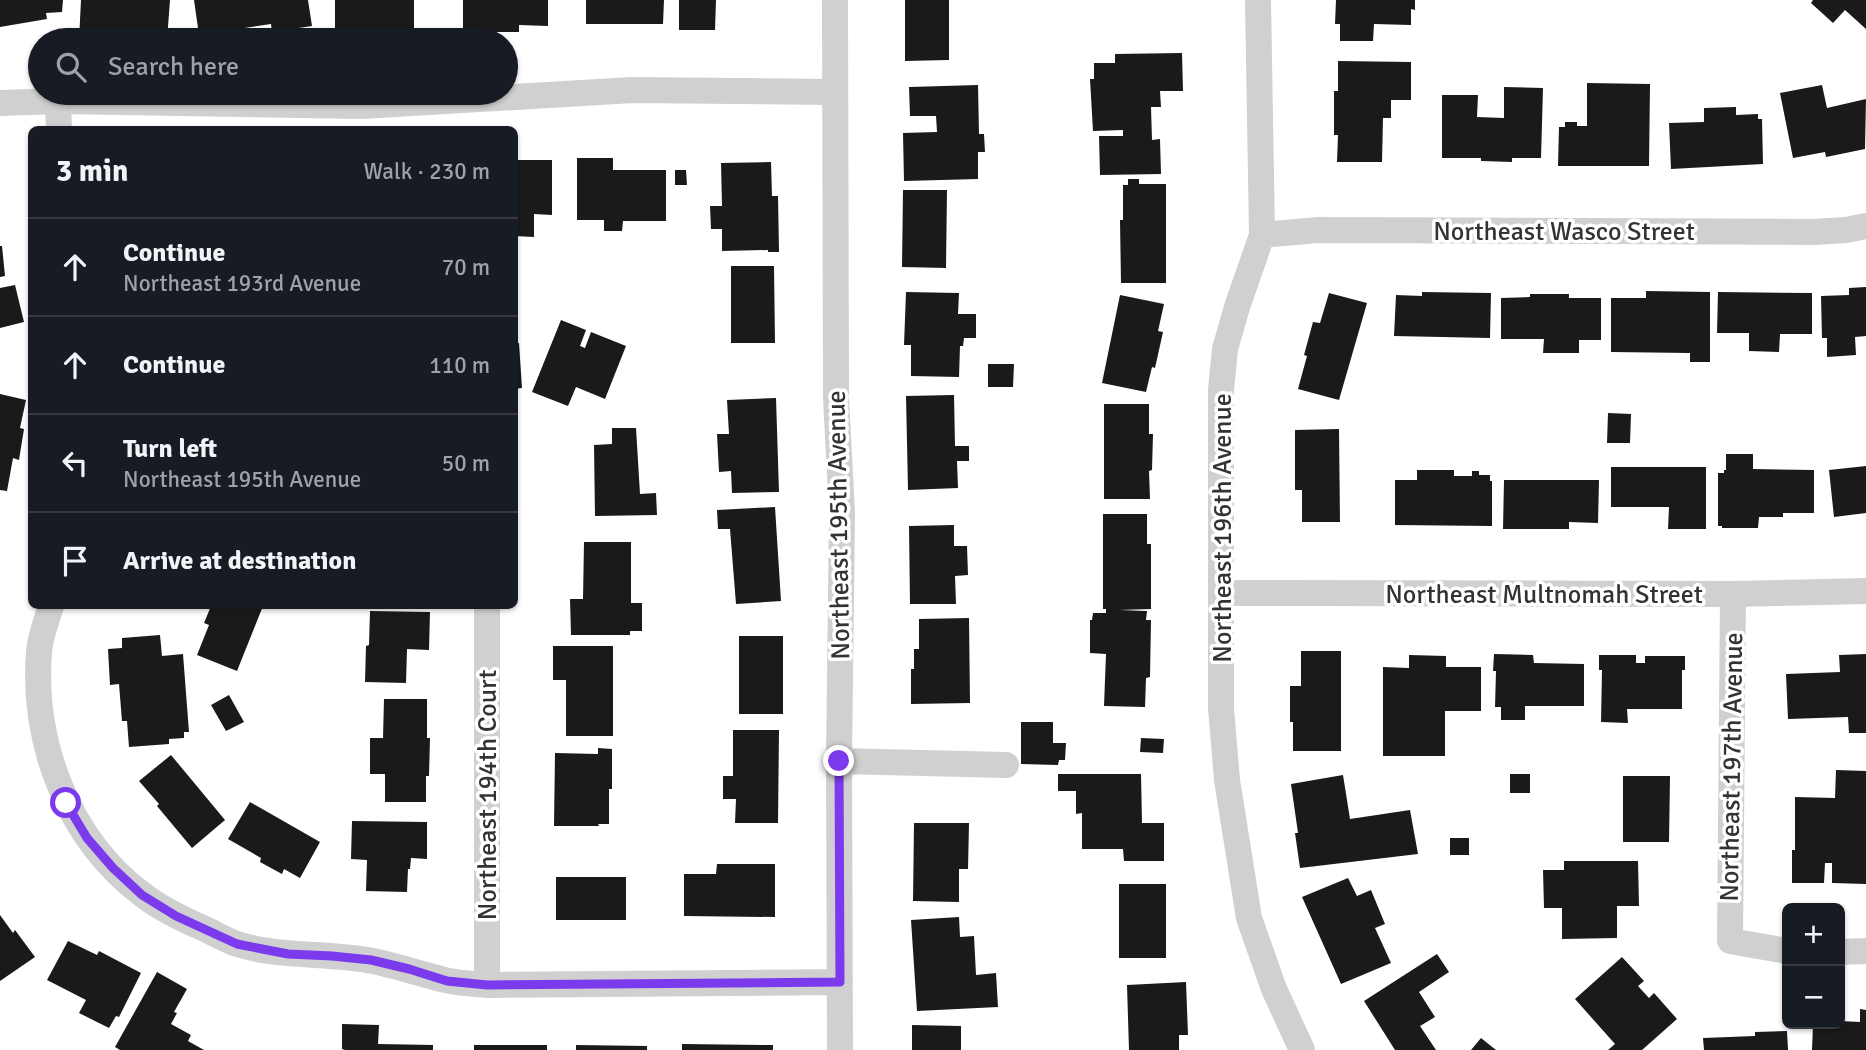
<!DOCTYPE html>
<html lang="en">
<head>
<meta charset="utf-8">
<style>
	body { margin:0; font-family:Signika,sans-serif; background:#242831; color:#f1f3f6 }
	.controls { position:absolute; right:21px; bottom:21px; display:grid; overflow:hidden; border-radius:10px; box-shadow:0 2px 5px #0004 }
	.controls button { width:63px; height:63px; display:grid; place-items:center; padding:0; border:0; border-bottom:2px solid #363941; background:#171b24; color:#f1f3f6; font:35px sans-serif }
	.stop { position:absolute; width:21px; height:21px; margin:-16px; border:5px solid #7c3aed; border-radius:50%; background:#fff }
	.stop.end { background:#7c3aed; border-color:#fff; box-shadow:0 2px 7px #0008 }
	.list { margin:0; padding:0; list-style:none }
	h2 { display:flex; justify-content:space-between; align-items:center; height:91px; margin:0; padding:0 28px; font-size:30px }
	h2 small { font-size:23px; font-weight:400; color:#9ea1a6 }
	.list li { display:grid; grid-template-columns:46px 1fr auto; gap:21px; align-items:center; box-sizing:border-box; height:98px; padding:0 28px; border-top:2px solid #363941 }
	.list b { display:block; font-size:26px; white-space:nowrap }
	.list p { margin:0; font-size:23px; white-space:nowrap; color:#9ea1a6 }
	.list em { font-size:23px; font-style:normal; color:#9ea1a6 }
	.icon { flex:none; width:38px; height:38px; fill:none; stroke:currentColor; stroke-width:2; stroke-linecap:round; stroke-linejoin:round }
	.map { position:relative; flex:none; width:1866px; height:1050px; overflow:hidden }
	.search { position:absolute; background:#171b24; box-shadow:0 2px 5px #0004; left:28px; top:28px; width:490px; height:77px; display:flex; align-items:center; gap:18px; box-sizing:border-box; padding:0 24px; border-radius:38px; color:#9ea1a6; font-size:26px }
	.panel { position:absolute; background:#171b24; box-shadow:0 2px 5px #0004; left:28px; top:126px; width:490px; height:483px; border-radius:10px }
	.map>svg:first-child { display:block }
</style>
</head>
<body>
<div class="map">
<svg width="1866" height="1050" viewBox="0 0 1866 1050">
	<rect width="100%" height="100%" fill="#fff"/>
	<path fill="#1a1a1a" d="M 0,0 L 63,0 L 62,12 L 46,13 L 47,19 L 0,27 Z
		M 81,0 L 170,0 L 167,40 L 79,40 Z
		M 194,0 L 308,0 L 312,26 L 272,32 L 271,24 L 199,35 Z
		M 335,0 L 414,0 L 414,39 L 335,39 Z
		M 463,0 L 548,0 L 548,26 L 519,25 L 519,32 L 463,32 Z
		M 586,0 L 664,0 L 663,24 L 586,24 Z
		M 679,0 L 716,0 L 715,30 L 679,30 Z
		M 905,0 L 949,0 L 949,60 L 905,61 Z
		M 1336,0 L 1415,0 L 1415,10 L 1411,9 L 1411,25 L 1374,24 L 1373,41 L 1340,41 L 1340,24 L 1335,24 Z
		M 1813,0 L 1866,0 L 1866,29 L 1845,10 L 1833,23 L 1811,3 Z
		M 1182,53 L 1183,91 L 1160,91 L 1161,107 L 1151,107 L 1152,140 L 1160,139 L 1161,174 L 1100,175 L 1099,136 L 1123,136 L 1123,130 L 1093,131 L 1090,79 L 1094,79 L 1094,63 L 1115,63 L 1115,54 Z
		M 1338,61 L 1411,62 L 1411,100 L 1391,100 L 1391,118 L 1383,118 L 1382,162 L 1337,162 L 1338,135 L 1334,135 L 1334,91 L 1338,91 Z
		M 1587,83 L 1650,84 L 1649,166 L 1558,166 L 1559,127 L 1565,127 L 1565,122 L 1577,122 L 1577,126 L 1587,126 Z
		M 978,85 L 979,134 L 984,134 L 985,152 L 978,152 L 978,179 L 904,181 L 903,133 L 937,132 L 936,116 L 910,116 L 909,87 Z
		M 1822,85 L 1827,108 L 1866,99 L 1865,149 L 1826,157 L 1825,152 L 1793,158 L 1780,93 Z
		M 1504,87 L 1543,88 L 1541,158 L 1512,158 L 1512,162 L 1481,161 L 1481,158 L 1442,158 L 1442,95 L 1478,95 L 1477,117 L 1504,118 Z
		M 1736,107 L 1736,115 L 1758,114 L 1758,119 L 1762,119 L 1763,164 L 1671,169 L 1669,123 L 1704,122 L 1704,108 Z
		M 577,158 L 613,158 L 613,170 L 666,170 L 666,221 L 623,221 L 622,231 L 604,231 L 604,220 L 577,220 Z
		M 516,160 L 552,160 L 552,215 L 534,214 L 534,237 L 514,236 Z
		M 771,162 L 772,196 L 778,196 L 779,252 L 768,252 L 768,250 L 722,251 L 722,229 L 711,229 L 710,206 L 722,206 L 721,163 Z
		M 675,170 L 686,170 L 687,185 L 675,185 Z
		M 1128,179 L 1139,179 L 1139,184 L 1166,184 L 1166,283 L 1121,283 L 1120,220 L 1123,220 L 1123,185 L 1128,185 Z
		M 903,190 L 947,190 L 946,268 L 902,267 Z
		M 0,246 L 2,246 L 5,276 L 0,277 Z
		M 731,266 L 774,266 L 775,343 L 731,343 Z
		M 15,285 L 24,322 L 0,328 L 0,288 Z
		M 1866,287 L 1866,336 L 1855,337 L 1856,355 L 1827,357 L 1827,338 L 1822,338 L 1821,296 L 1849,295 L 1849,288 Z
		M 1646,291 L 1710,292 L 1710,362 L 1690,362 L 1690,353 L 1611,352 L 1611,298 L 1646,298 Z
		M 906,292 L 959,293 L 958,314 L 976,314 L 976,338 L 964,338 L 963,346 L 960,346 L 959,377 L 911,376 L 911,345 L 904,345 Z
		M 1422,292 L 1491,293 L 1490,338 L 1394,336 L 1396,295 L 1422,296 Z
		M 1718,292 L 1812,293 L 1812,334 L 1780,334 L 1779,352 L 1749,351 L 1749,333 L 1717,333 Z
		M 1329,293 L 1367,303 L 1339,400 L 1298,389 L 1307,356 L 1304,355 L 1313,322 L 1320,323 Z
		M 1530,294 L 1569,294 L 1569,298 L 1601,298 L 1601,340 L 1579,340 L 1579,353 L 1543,353 L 1544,339 L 1501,339 L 1501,298 L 1530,297 Z
		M 1120,295 L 1164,304 L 1158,331 L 1163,332 L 1155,368 L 1152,367 L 1146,392 L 1102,383 Z
		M 561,320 L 586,330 L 580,346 L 585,348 L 591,332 L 626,346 L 605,399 L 576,387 L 568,406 L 532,392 Z
		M 519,343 L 522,388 L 514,389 L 514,344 Z
		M 988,364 L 1014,364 L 1013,387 L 988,387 Z
		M 0,394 L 26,400 L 20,428 L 24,429 L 19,460 L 13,458 L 7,491 L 0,490 Z
		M 954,395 L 955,446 L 969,446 L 969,461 L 957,461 L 958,488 L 908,490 L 906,396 Z
		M 776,398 L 779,492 L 732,493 L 731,471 L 719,472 L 717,434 L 729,434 L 727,400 Z
		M 1104,404 L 1149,404 L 1149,434 L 1153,434 L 1152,470 L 1149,471 L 1150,499 L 1104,499 Z
		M 1608,413 L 1631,414 L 1630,443 L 1607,443 Z
		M 612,428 L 636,428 L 640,494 L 656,493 L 657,515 L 595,516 L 594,445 L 612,444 Z
		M 1339,429 L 1340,522 L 1302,522 L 1302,490 L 1295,490 L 1295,430 Z
		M 1726,454 L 1753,454 L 1753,469 L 1814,470 L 1814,513 L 1783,513 L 1783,517 L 1759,517 L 1758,528 L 1722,528 L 1722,526 L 1718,526 L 1718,473 L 1724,473 L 1724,470 L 1726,470 Z
		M 1866,466 L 1866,513 L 1834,517 L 1829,470 Z
		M 1611,467 L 1706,467 L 1706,529 L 1668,529 L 1669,507 L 1611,507 Z
		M 1417,470 L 1454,470 L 1454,476 L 1472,476 L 1472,471 L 1479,471 L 1479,475 L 1490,475 L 1490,481 L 1492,481 L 1492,526 L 1395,525 L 1395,480 L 1417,480 Z
		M 1504,480 L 1599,480 L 1598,523 L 1569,522 L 1569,529 L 1503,529 Z
		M 775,507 L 781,601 L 736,604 L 730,529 L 718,529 L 717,510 Z
		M 1103,514 L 1147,514 L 1147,544 L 1151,544 L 1151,609 L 1119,610 L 1147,611 L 1146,620 L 1151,620 L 1150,677 L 1146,678 L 1145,707 L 1104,706 L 1106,654 L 1090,653 L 1090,620 L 1092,620 L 1093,613 L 1106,613 L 1106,609 L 1103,609 Z
		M 954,525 L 954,546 L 967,546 L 968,575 L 955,576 L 956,604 L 910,604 L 909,526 Z
		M 584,542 L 631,542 L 631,603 L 642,603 L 642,631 L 630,631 L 630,635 L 571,635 L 570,599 L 583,599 Z
		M 211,606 L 263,606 L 237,671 L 197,655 L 209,625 L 204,623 Z
		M 370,611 L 430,612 L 429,650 L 407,649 L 406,683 L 365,682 L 366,646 L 369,645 Z
		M 969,618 L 970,703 L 911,704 L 911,669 L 914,669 L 914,649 L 919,649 L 919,619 Z
		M 160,635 L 162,656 L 183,654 L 189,732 L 184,732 L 184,738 L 169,739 L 169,744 L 129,747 L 127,721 L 122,721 L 119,684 L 110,685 L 108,649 L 122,648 L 122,638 Z
		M 739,636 L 783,636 L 783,714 L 739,714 Z
		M 553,646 L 613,646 L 613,736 L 566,736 L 566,680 L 553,680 Z
		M 1301,651 L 1341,651 L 1341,751 L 1293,751 L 1293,722 L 1290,722 L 1290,686 L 1301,686 Z
		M 1494,654 L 1533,655 L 1534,663 L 1584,664 L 1584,706 L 1525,706 L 1525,720 L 1501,720 L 1501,707 L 1495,707 L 1496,671 L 1493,671 Z
		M 1866,654 L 1866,733 L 1849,733 L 1848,717 L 1788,719 L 1786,674 L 1840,672 L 1839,655 Z
		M 1409,655 L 1446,656 L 1446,667 L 1481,667 L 1481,711 L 1445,711 L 1445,756 L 1383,756 L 1383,667 L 1409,668 Z
		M 1599,655 L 1636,655 L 1636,663 L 1645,663 L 1645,656 L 1685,656 L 1685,670 L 1682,670 L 1682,709 L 1627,709 L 1628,723 L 1601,722 L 1602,670 L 1599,670 Z
		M 229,695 L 244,722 L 226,731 L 211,705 Z
		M 384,699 L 427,699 L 427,738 L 430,738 L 429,776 L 426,776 L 426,802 L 385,802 L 385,774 L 370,774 L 370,738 L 383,738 Z
		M 1021,722 L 1053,722 L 1053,743 L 1066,743 L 1065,760 L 1059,760 L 1058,765 L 1021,764 Z
		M 733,730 L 779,730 L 778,823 L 735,823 L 736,799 L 723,799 L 723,776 L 733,776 Z
		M 1141,738 L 1164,739 L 1163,753 L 1140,752 Z
		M 598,748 L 612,749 L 612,789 L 609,789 L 609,824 L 598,824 L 599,826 L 554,826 L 555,753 L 598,754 Z
		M 171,755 L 225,820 L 192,848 L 157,806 L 159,804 L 139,781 Z
		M 1836,770 L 1866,771 L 1866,884 L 1832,883 L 1832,863 L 1825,863 L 1824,883 L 1792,883 L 1792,850 L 1795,850 L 1795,797 L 1835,798 Z
		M 1058,774 L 1141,774 L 1142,823 L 1164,823 L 1164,861 L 1124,861 L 1123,849 L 1082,849 L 1082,813 L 1076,814 L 1076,791 L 1058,791 Z
		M 1510,774 L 1530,774 L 1530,793 L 1510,793 Z
		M 1343,775 L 1350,819 L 1410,810 L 1418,854 L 1300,868 L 1295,833 L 1298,833 L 1291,784 Z
		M 1623,776 L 1670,776 L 1669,842 L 1623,842 Z
		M 250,802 L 320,842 L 300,878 L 284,869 L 282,874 L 260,862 L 261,858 L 228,839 Z
		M 352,821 L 427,822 L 427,859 L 411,858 L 410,869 L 408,869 L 407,892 L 366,891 L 367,860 L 351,859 Z
		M 914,823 L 969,823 L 968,869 L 959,869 L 959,902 L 913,901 Z
		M 1450,838 L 1469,838 L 1469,855 L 1450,855 Z
		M 1564,861 L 1638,861 L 1639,906 L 1617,906 L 1617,938 L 1562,939 L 1562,908 L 1544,908 L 1543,870 L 1564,870 Z
		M 717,864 L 775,864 L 775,917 L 684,916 L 684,874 L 716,874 Z
		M 556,877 L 626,877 L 626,920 L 556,920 Z
		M 1348,878 L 1357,896 L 1371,890 L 1385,924 L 1375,928 L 1391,963 L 1341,984 L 1302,897 Z
		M 1119,884 L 1166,884 L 1166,958 L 1119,958 Z
		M 0,915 L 13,933 L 15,930 L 35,957 L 0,981 Z
		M 959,917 L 960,937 L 974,936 L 976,975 L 996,973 L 998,1007 L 917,1011 L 911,920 Z
		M 68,941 L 97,955 L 99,951 L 141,973 L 119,1017 L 116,1016 L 109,1028 L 79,1013 L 86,1000 L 47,980 Z
		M 1437,954 L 1449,972 L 1419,992 L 1435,1017 L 1420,1026 L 1436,1050 L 1395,1050 L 1364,1001 Z
		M 1622,957 L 1644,981 L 1638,986 L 1649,998 L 1654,993 L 1677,1019 L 1642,1050 L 1608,1050 L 1615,1044 L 1575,999 Z
		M 157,972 L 187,989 L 174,1012 L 177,1013 L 171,1024 L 191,1035 L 188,1041 L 204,1050 L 120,1050 L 115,1047 Z
		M 1186,982 L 1188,1035 L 1179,1035 L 1179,1050 L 1129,1050 L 1127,985 Z
		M 1860,1009 L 1866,1010 L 1866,1050 L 1812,1050 L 1813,1024 L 1840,1024 L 1840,1021 L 1860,1022 Z
		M 342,1024 L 379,1025 L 378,1044 L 433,1045 L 433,1050 L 345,1050 L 342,1049 Z
		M 912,1025 L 961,1026 L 961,1050 L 912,1050 Z
		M 1787,1031 L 1788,1050 L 1704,1050 L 1703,1038 L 1755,1036 L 1755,1032 Z
		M 1481,1038 L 1496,1050 L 1471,1050 Z
		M 682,1044 L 773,1045 L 773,1050 L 682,1050 Z
		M 474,1045 L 547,1045 L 547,1050 L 474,1050 Z
		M 576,1045 L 647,1046 L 647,1050 L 576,1050 Z"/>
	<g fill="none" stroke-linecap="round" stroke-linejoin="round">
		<path stroke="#d0d0d0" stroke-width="26" d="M 835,0 L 836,398 L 842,513 L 839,761 L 840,1050
			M 1258,0 L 1262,235 L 1237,307 L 1225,349 L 1221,390 L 1221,708 L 1227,780 L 1249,918 L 1274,989 L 1302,1050
			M 58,101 L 59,130
			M 0,103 L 58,101 L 362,106 L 633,90 L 835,92
			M 1262,235 L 1318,230 L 1813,232 L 1846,230 L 1866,226
			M 1221,593 L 1733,594 L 1866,591
			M 1733,594 L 1730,941 L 1787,951
			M 51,606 C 47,620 40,636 39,652 C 32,743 68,839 143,895 C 161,909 182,919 203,928 C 214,933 225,940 237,944 C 281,958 328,952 373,961 C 397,966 421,974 445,980 C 458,983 473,984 487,985 L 840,982
			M 839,761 L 1006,765
			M 1840,952 L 1866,951
			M 487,985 L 487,606"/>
	</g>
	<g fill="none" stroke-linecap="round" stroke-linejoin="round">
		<path stroke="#7c3aed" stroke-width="9" d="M 66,803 L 87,838 L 113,868 L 142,895 L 176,916 L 237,944 L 288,954 L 332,956 L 371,960 L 409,969 L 447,981 L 487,985 L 840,982 L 839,761"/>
	</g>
	<g text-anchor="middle" stroke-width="7" stroke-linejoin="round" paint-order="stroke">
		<g font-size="26" fill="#333" stroke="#fff">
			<text x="1564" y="240">Northeast Wasco Street</text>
			<text transform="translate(838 525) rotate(-91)" y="9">Northeast 195th Avenue</text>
			<text transform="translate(1222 528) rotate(-90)" y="9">Northeast 196th Avenue</text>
			<text x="1544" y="603">Northeast Multnomah Street</text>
			<text transform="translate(1731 767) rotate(-89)" y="9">Northeast 197th Avenue</text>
			<text transform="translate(487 795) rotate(-90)" y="9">Northeast 194th Court</text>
		</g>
	</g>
</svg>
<div class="controls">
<button>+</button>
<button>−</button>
</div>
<div class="stop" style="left:66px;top:803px"></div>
<div class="stop end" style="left:839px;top:761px"></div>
<div class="search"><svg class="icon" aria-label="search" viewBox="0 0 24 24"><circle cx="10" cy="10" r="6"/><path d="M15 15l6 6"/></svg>Search here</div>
<section class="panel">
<h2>3 min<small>Walk · 230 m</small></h2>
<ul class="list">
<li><svg class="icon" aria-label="ahead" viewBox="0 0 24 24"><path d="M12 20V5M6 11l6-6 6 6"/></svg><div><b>Continue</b><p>Northeast 193rd Avenue</p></div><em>70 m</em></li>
<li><svg class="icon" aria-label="ahead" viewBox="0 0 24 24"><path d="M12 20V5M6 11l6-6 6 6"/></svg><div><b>Continue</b></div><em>110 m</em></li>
<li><svg class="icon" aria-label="left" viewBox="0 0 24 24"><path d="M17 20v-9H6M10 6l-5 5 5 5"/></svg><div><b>Turn left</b><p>Northeast 195th Avenue</p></div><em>50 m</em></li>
<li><svg class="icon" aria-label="arrive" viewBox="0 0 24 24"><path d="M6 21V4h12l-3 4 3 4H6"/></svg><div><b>Arrive at destination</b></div></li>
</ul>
</section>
</div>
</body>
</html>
